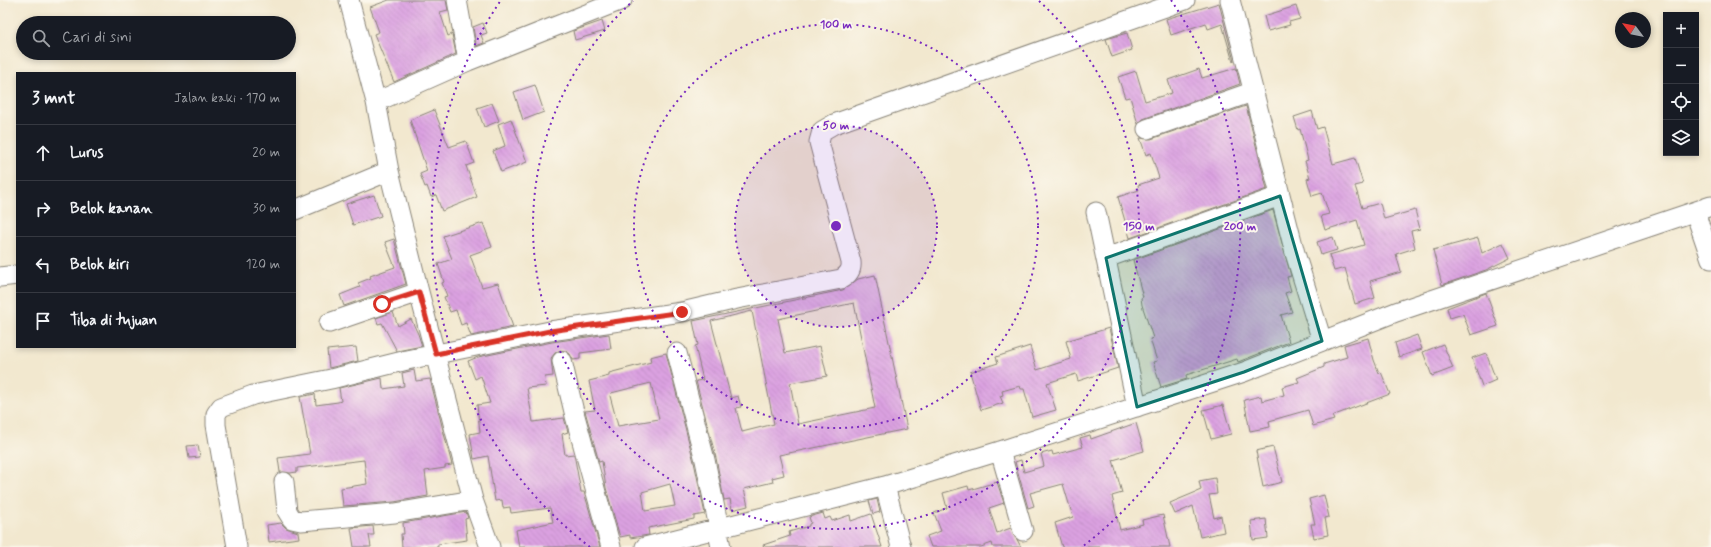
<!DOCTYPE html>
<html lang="id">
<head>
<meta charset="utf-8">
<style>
	body { margin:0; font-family:Mynerve,sans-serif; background:#20242c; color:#f1f3f6 }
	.controls { position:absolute; right:12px; top:12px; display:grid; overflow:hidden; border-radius:0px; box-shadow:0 2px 6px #0003 }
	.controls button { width:36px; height:36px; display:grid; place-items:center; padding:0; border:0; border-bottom:1px solid #363941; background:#171b24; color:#f1f3f6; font:20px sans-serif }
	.compass { position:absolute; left:1615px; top:12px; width:36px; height:36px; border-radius:50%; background:#171b24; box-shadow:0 2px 6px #0003; rotate:302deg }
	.stop { position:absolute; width:12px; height:12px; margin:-9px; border:3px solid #d93025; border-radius:50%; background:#fff }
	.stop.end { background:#d93025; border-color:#fff; box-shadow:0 1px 4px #0008 }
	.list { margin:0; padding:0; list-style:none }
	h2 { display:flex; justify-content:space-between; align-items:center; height:52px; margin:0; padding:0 16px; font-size:17px }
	h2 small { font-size:13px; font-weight:400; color:#9ea1a6 }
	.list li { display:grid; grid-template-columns:26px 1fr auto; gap:12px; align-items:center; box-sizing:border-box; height:56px; padding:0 16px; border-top:1px solid #363941 }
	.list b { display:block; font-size:15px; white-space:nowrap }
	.list em { font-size:13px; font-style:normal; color:#9ea1a6 }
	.icon { flex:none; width:22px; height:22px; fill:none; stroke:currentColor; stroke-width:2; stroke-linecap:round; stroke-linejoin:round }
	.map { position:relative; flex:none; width:1711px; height:547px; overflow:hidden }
	.search { position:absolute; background:#171b24; box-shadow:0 2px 6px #0003; left:16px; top:16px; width:280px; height:44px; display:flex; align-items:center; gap:10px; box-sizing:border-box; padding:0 14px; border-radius:22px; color:#9ea1a6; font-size:15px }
	.panel { position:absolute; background:#171b24; box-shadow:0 2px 6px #0003; left:16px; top:72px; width:280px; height:276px; border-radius:0px }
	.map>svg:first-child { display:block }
</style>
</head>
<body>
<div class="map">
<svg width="1711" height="547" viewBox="0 0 1711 547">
	<defs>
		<pattern id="building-back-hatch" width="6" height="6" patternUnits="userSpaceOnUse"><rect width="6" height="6" fill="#dba1e1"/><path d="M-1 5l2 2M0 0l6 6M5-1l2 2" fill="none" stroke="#bb8ac0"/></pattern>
	</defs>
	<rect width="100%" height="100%" fill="#fbf7ec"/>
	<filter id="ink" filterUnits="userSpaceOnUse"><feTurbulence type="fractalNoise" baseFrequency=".025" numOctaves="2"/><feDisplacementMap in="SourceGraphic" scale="8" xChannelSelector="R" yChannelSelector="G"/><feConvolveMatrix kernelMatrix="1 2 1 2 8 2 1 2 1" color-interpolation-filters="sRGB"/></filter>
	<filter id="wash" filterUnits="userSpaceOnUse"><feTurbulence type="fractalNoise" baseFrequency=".012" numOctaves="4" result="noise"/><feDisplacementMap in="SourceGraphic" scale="16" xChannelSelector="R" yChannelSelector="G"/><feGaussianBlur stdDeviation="0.9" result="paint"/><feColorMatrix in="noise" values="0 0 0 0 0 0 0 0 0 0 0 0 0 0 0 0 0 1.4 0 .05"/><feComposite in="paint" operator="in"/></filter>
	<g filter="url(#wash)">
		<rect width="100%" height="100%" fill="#f2e8cf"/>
		<g id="blocks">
			<path fill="url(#building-back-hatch)" fill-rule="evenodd" d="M 389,0 L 446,0 L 448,10 L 440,12 L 448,36 L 452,34 L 456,54 L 394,82 L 374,34 L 379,32 L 370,7 Z
				M 1219,3 L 1234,61 L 1233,62 L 1222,24 L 1208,29 L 1206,23 L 1171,35 L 1166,19 Z
				M 1296,6 L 1300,19 L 1289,22 L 1290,25 L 1268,31 L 1264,16 Z
				M 602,21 L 605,31 L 575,40 L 573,31 Z
				M 483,23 L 487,33 L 481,35 L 484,43 L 476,46 L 473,27 Z
				M 1127,33 L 1132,50 L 1112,57 L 1106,39 Z
				M 1236,68 L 1240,84 L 1143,119 L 1138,124 L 1130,97 L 1125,98 L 1118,77 L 1136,71 L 1145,101 L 1172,93 L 1168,80 L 1199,69 L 1202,78 Z
				M 535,85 L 544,112 L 523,120 L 514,92 Z
				M 492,103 L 499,121 L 484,127 L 477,108 Z
				M 1246,106 L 1267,189 L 1130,238 L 1118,197 L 1139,190 L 1138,185 L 1159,178 L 1151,153 L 1146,155 L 1140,138 L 1151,139 Z
				M 434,110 L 449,147 L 466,141 L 474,163 L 466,166 L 477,197 L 442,211 L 436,195 L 431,197 L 427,186 L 425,187 L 420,174 L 427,171 L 410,120 Z
				M 1312,111 L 1317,129 L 1323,127 L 1333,164 L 1355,158 L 1363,184 L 1355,186 L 1362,208 L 1380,203 L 1384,219 L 1415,210 L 1420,229 L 1411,231 L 1415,248 L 1396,254 L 1401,272 L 1370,281 L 1375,298 L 1355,304 L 1345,268 L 1334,271 L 1329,255 L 1364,245 L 1357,220 L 1325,230 L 1321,216 L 1329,214 L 1322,193 L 1312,196 L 1307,179 L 1310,178 L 1305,161 L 1308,160 L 1300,129 L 1298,130 L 1294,117 Z
				M 511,119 L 527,162 L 501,172 L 493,151 L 505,146 L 498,124 Z
				M 374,195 L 381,216 L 353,225 L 346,204 Z
				M 1273,210 L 1291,276 L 1287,277 L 1291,291 L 1285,293 L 1292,312 L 1281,315 L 1289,342 L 1238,362 L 1237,359 L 1186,375 L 1187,379 L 1161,387 L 1153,362 L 1157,361 L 1150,339 L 1153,338 L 1142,305 L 1141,298 L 1143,297 L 1133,260 Z
				M 483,223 L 492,247 L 470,255 L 482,287 L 498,283 L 513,327 L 471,336 L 466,323 L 461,325 L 456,310 L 450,312 L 444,297 L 447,296 L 442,283 L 444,282 L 438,264 L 452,259 L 443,236 Z
				M 1333,237 L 1337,250 L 1321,255 L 1317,242 Z
				M 1478,238 L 1482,253 L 1503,243 L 1510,258 L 1486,270 L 1442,285 L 1433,250 Z
				M 394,239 L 406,284 L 344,306 L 340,295 L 360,287 L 358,283 L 371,278 L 370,276 L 395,267 L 385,242 Z
				M 875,275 L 907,429 L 779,455 L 784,475 L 772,478 L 773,482 L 744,489 L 748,506 L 732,510 L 730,499 L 724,500 L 716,458 L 696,381 L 703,380 L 695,346 L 698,345 L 693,321 L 843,290 L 858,279 ZM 854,303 L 875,408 L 798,424 L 790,383 L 827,376 L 820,346 L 785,353 L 778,319 ZM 752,311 L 774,424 L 742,432 L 736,408 L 741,407 L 738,396 L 731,398 L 711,321 Z
				M 1486,293 L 1498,326 L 1471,335 L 1463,314 L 1450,318 L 1447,308 Z
				M 393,312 L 398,326 L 411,319 L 418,334 L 422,346 L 397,351 L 382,323 L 378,324 L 376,318 Z
				M 1109,328 L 1118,368 L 1078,381 L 1076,374 L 1047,383 L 1056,410 L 1032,417 L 1024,389 L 1021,389 L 1020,386 L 1002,391 L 1003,395 L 1000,396 L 1003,403 L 981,410 L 970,372 L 998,363 L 996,357 L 1030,346 L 1037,370 L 1071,359 L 1066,341 Z
				M 609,334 L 611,349 L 580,353 L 580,359 L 573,360 L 570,354 L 566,351 L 560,350 L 555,353 L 551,358 L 553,376 L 545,377 L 546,386 L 527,388 L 533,422 L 564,418 L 568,432 L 562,434 L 565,455 L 574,454 L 581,492 L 584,492 L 600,547 L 519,547 L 516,530 L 553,522 L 550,508 L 511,513 L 510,507 L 503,508 L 502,500 L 495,501 L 488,456 L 474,459 L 470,434 L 480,432 L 477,405 L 490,403 L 481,376 L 475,379 L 468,361 L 478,357 L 552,342 Z
				M 1417,335 L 1422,349 L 1399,357 L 1395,343 Z
				M 1368,338 L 1374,360 L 1379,373 L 1381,372 L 1390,394 L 1332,416 L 1334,420 L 1313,426 L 1308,410 L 1269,421 L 1270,427 L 1250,431 L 1244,400 L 1261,396 L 1262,401 L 1284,395 L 1282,387 L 1299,382 L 1297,378 L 1324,367 L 1324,364 L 1347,357 L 1344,345 Z
				M 1443,344 L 1453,368 L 1432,376 L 1423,352 Z
				M 356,347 L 358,361 L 329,368 L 327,350 Z
				M 666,353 L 694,462 L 705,514 L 694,516 L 694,519 L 648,528 L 649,535 L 630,538 L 630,535 L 620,537 L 606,488 L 602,461 L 599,462 L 585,411 L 595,410 L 589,381 L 609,376 L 609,373 L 651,362 L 650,357 ZM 651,383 L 659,419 L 618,426 L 610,396 L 611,393 ZM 670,484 L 675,506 L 645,511 L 642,492 Z
				M 1486,353 L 1496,380 L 1482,386 L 1472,358 Z
				M 414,370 L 416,381 L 430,379 L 452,465 L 445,466 L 445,468 L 425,471 L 428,496 L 394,502 L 343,506 L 341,488 L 367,484 L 364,460 L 297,468 L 297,472 L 290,473 L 280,472 L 278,458 L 310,454 L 300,397 L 315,394 L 316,405 L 338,402 L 341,401 L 339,388 L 382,378 L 383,389 L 404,386 L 402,373 Z
				M 1223,405 L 1231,434 L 1211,439 L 1203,410 Z
				M 1136,423 L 1144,451 L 1113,460 L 1122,493 L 1112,496 L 1120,530 L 1143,524 L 1142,520 L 1163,515 L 1170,547 L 1062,547 L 1055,523 L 1073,517 L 1063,484 L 1030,493 L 1034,506 L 1028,508 L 1015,462 L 1021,460 L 1024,472 L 1044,466 L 1041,454 L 1052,451 L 1053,455 L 1083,447 L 1080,438 L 1090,435 L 1091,439 Z
				M 198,445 L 200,457 L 189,458 L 187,446 Z
				M 1273,447 L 1282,482 L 1263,487 L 1256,451 Z
				M 1215,478 L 1217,494 L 1209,495 L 1214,518 L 1221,516 L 1224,532 L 1200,537 L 1193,506 L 1175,514 L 1170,503 L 1201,490 L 1199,481 Z
				M 997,482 L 1004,503 L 989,508 L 997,533 L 1011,528 L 1021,547 L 993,547 L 992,543 L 981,547 L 931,547 L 927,536 L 941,531 L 934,513 L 947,508 L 943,493 L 968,486 L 969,490 Z
				M 1324,495 L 1329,517 L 1325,518 L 1328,535 L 1314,538 L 1311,524 L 1315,524 L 1309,499 Z
				M 877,499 L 880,512 L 873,514 L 869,501 Z
				M 466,512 L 468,518 L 465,519 L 467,540 L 438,544 L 438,547 L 402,547 L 401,534 L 404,534 L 403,523 Z
				M 823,513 L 825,519 L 830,517 L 832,521 L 850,515 L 851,521 L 871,514 L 882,547 L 764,547 L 763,545 L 790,536 L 789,532 L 809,526 L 809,524 L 811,523 L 809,517 Z
				M 1266,519 L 1268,538 L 1253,540 L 1251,521 Z
				M 281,523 L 286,528 L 298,532 L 299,538 L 269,542 L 267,525 Z
				M 373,526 L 374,535 L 369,535 L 371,547 L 354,547 L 351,528 Z"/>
		</g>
	</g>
	<g filter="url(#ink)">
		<use href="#blocks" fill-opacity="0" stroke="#878276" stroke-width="1"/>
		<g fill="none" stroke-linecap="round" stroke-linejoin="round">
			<defs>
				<path id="minor" d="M 349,0 L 376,102 L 389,171 L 419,292 L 473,500 L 490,547
					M 457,0 L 468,61
					M 1230,0 L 1295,253 L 1322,341
					M 376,102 L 468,61 L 622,0
					M 1147,129 L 1252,92
					M 295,210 L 389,171
					M 1096,212 L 1137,407
					M 1695,212 L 1711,259
					M 1106,258 L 1280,196
					M 0,277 L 17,275
					M 329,323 L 419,292
					M 677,353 L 705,460 L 719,528
					M 562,361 L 575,416 L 611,547
					M 1000,451 L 1023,531
					M 284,482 L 287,511 L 292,519 L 301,521 L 395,513 L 473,500
					M 885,486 L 901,547
					M 717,528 L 721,547
					M 237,547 L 216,425 L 216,414 L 221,407 L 253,395 L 331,379 L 407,360 L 550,331 L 682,312 L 737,299 L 841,279 C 848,275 852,270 851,262 L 819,142 L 822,131 L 834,124 L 1185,0
					M 645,547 L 885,486 L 1000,451 L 1244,372 L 1396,312 L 1711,206"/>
			</defs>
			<use href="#minor" stroke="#878276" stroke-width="21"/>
			<use href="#minor" stroke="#fff" stroke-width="19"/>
		</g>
	</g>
	<g fill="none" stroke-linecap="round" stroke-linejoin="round" filter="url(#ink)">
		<path stroke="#d93025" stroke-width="5" d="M 382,304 L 419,292 L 436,354 L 550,331 L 682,312"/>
	</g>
	<path fill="#0f766e" fill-opacity="0.2" stroke="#0f766e" stroke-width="3" stroke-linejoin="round" d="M 1280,196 L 1322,341 L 1244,372 L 1137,407 L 1106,258 Z"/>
	<circle cx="836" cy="226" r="101" fill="#7b2cbf" fill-opacity=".12"/>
	<g fill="none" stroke="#7b2cbf" stroke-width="2" stroke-dasharray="2 4">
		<circle cx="836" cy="226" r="101"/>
		<circle cx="836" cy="226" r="202"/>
		<path d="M1039 1A303 303 0 1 1 633 1"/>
		<path d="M590 547A404 404 0 0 1 501 0M1171 0A404 404 0 0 1 1082 547"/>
	</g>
	<circle cx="836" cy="226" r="6" fill="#7b2cbf" stroke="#fbf7ec" stroke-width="2"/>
	<g font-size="12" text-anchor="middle" font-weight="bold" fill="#7b2cbf" stroke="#fbf7ec" stroke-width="4" stroke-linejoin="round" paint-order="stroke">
		<text x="836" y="28">100 m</text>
		<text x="836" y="129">50 m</text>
		<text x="1139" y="230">150 m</text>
		<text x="1240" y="230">200 m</text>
	</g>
</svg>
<div class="controls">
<button>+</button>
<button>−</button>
<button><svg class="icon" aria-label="locate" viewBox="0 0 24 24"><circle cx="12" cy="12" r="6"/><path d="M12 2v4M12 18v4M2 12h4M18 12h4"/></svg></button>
<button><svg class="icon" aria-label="layers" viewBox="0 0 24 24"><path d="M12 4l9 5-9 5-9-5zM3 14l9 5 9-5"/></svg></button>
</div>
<svg class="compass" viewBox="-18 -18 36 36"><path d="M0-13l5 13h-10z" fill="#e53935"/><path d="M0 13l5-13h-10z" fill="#9ea1a6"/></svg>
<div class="stop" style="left:382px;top:304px"></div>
<div class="stop end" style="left:682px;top:312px"></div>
<div class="search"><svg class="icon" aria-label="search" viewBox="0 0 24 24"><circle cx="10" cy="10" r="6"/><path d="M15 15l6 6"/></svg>Cari di sini</div>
<section class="panel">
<h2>3 mnt<small>Jalan kaki · 170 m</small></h2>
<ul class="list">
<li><svg class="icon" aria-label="ahead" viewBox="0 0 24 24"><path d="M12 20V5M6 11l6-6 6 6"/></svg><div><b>Lurus</b></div><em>20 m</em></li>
<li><svg class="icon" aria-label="right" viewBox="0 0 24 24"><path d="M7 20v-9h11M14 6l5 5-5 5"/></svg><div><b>Belok kanan</b></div><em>30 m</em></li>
<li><svg class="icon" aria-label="left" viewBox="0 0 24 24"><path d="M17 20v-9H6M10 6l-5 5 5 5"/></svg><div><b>Belok kiri</b></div><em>120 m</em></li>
<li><svg class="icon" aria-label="arrive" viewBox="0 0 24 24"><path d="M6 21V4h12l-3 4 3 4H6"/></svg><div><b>Tiba di tujuan</b></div></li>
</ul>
</section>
</div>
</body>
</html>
